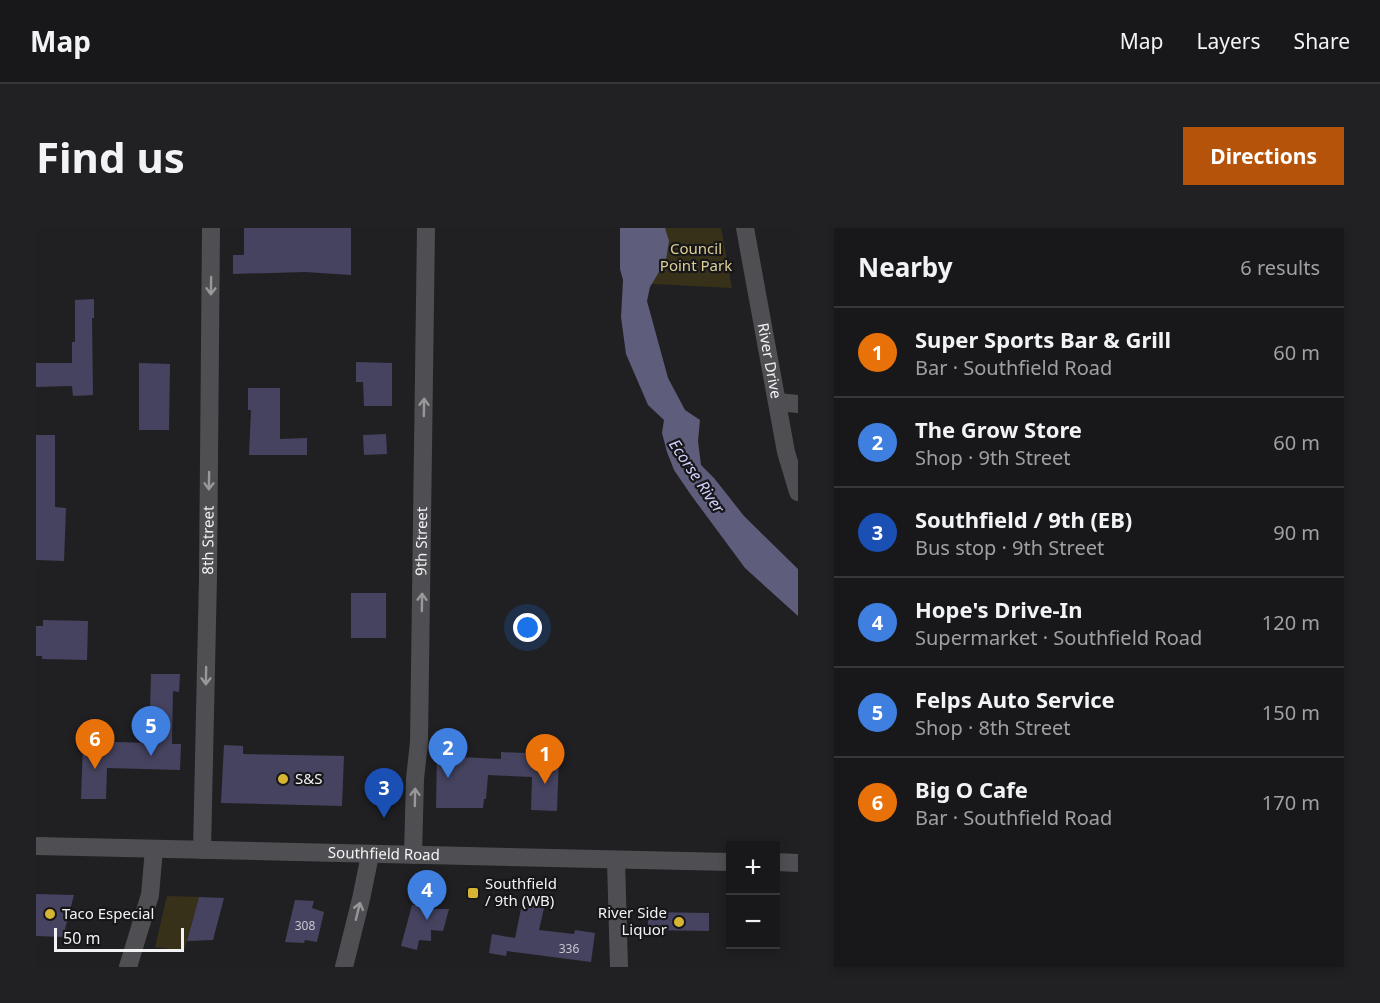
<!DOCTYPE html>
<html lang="en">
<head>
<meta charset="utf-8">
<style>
	body { margin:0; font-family:"Noto Sans",sans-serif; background:#212123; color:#f1f3f6 }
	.controls { position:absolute; right:18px; bottom:18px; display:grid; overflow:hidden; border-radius:0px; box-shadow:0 3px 9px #0003 }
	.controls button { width:54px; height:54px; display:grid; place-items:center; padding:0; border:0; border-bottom:2px solid #363739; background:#18181a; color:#f1f3f6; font:30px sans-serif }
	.scale { position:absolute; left:18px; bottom:15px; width:130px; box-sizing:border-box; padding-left:6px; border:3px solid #f2f2f4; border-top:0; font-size:16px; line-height:21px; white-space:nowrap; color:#f2f2f4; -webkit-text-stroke:4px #17171a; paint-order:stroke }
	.you { position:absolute; left:492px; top:400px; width:21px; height:21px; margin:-15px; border:4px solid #fff; border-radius:50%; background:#1a73e8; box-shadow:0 0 0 9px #1a73e833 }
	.badge { display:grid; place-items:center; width:39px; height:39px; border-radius:50%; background:#b45309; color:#fff; font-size:20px; font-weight:700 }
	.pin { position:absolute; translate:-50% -50px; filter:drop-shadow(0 2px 3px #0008) }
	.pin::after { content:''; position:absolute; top:32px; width:21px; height:18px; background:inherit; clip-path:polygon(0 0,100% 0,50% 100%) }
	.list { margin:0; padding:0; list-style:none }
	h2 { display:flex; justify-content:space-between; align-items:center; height:78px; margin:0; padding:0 24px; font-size:26px }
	h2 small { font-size:20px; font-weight:400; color:#9fa0a2 }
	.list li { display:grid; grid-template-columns:39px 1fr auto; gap:18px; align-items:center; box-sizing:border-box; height:90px; padding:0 24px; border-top:2px solid #363739 }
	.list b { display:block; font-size:22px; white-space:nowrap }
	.list p { margin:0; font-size:20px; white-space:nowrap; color:#9fa0a2 }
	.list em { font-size:20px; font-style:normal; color:#9fa0a2 }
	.map { position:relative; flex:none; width:762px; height:739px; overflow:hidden; border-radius:0px }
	header { display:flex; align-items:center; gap:36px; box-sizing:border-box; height:84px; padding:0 30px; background:#18181a; border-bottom:2px solid #363739 }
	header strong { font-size:28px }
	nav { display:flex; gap:33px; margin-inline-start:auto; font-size:21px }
	.intro { display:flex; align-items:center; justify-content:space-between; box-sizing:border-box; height:144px; padding:0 36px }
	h1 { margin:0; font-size:42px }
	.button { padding:15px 27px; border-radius:0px; background:#b45309; color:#fff; font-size:21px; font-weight:700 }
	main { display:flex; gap:36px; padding:0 36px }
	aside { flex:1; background:#18181a; border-radius:0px; box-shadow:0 3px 9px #0003 }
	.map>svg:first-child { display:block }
</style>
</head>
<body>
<header>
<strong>Map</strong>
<nav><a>Map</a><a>Layers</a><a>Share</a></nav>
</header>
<div class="intro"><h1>Find us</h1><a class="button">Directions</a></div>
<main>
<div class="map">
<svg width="762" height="739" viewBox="0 0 762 739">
	<rect width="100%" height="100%" fill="#202023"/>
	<path fill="#383119" d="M 601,0 L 685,0 L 696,60 L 599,55 Z
		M 131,668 L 163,669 L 148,723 L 119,719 Z"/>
	<path fill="#5e5d7b" d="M 584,0 L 629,0 L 633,13 L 630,32 L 614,59 L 611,73 L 632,150 L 649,182 L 664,192 L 662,213 L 665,237 L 678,250 L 708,288 L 762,341 L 762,388 L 709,340 L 655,267 L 638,242 L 631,224 L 626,205 L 628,192 L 612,177 L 590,126 L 585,89 L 587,52 L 584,41 Z"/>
	<path fill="#45435f" d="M 208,0 L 315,0 L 315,47 L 269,44 L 197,46 L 197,27 L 208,27 Z
		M 58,71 L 58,90 L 56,90 L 57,167 L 37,168 L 36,158 L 0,159 L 0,135 L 36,135 L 36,114 L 39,114 L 39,72 Z
		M 320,134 L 356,135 L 356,178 L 328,178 L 327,154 L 320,154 Z
		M 103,135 L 134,136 L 133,202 L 103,202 Z
		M 212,160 L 244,160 L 244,211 L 271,210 L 271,227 L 213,227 L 215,182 L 212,182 Z
		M 350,206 L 351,226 L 328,227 L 327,207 Z
		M 0,207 L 19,207 L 19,279 L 30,280 L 28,333 L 0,332 Z
		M 315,365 L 350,365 L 350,410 L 315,410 Z
		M 7,392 L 52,393 L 51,432 L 6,431 L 6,428 L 0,428 L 0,398 L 7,398 Z
		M 115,446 L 144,446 L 143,464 L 137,463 L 136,516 L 145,516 L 144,542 L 71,540 L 70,571 L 45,571 L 47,513 L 113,515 Z
		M 188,517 L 207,518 L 207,526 L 308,528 L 306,578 L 185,575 Z
		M 401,522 L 424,522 L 424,529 L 465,531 L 465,524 L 489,525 L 489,529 L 523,530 L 521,583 L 495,582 L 496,549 L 452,547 L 450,571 L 448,571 L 447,580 L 400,580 Z
		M 0,666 L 38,667 L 27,709 L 0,708 Z
		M 163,669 L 188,670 L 177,712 L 151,713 Z
		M 259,672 L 278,673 L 276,680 L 288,684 L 281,714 L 269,712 L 268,715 L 249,714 Z
		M 376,677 L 392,677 L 391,681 L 413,681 L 407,703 L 395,702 L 395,713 L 383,712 L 381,722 L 365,718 Z
		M 491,677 L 508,680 L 503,702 L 538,706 L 539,702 L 559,705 L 555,734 L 471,723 L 470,728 L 453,725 L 456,706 L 479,710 L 485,681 L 490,682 Z
		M 612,684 L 673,685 L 673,703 L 612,702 Z"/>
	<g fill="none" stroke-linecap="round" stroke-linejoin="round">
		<g stroke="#4f4f53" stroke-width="18">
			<path d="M 742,174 L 762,176"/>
			<path id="s1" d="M 166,622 L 172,349 L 175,0"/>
			<path id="s2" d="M 377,627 L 379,551 L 383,514 L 390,0"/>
			<path d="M 580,633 L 583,739"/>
			<path d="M 92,739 L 114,667 L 118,621"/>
			<path d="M 308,739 L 325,671 L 334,627"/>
		</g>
		<path stroke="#4f4f53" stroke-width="18" id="s3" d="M 709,0 L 750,224 L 762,264"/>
		<g stroke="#4f4f53" stroke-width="18">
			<path id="s4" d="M 0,618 L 694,634"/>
			<path d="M 740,634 L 762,635"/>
		</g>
	</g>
	<defs><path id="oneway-shaft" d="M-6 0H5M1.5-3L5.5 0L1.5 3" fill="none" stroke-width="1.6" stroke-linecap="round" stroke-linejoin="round" transform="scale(1.5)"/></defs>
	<g stroke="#98989b">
		<use href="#oneway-shaft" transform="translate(175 58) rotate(91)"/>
		<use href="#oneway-shaft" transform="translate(388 179) rotate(-89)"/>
		<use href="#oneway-shaft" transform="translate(173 253) rotate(91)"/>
		<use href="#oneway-shaft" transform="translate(386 374) rotate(-89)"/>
		<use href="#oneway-shaft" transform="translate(170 448) rotate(91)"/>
		<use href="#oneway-shaft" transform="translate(379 569) rotate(-89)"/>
		<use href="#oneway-shaft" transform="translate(322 683) rotate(-76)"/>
	</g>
	<g fill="#d6b534" stroke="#17171a" stroke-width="2">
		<circle cx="247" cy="551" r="6"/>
		<rect x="431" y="659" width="12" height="12" rx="3"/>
		<circle cx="14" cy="686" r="6"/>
		<circle cx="643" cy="694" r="6"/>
	</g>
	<g text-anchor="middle" stroke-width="4.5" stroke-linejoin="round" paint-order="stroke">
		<g font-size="12" fill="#c7c6cf">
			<text x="269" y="702">308</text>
			<text x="533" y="725">336</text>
		</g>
		<g font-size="15" fill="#dfce94" stroke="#17171a">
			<text x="660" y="26">Council<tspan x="660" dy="17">Point Park</tspan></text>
		</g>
		<g font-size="15" fill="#f2f2f4" stroke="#17171a">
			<text dy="5" stroke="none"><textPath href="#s3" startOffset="135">River Drive</textPath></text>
			<text dy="5" stroke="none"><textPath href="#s1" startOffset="310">8th Street</textPath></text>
			<text dy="5" stroke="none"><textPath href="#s2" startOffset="314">9th Street</textPath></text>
			<text dy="5" stroke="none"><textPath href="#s4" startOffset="348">Southfield Road</textPath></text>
		</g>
		<g font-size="15" fill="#f2f2f4" stroke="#17171a" text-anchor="start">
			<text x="259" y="556">S&amp;S</text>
			<text x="449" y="661">Southfield<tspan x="449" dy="17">/ 9th (WB)</tspan></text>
			<text x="631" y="690" text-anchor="end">River Side<tspan x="631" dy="17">Liquor</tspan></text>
			<text x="26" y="691">Taco Especial</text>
		</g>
		<g font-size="16" font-style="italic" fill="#d3d1fe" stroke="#17171a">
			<text transform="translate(661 248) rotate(56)" y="6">Ecorse River</text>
		</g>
	</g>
</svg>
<div class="controls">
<button>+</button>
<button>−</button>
</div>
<div class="scale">50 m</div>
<div class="you"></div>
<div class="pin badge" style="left:509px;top:556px;background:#e8710a">1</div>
<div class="pin badge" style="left:412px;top:550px;background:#3f7fe0">2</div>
<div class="pin badge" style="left:348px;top:590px;background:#1a4fb4">3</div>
<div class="pin badge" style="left:391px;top:692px;background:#3f7fe0">4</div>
<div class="pin badge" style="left:115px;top:528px;background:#3f7fe0">5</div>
<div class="pin badge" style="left:59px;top:541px;background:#e8710a">6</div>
</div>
<aside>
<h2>Nearby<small>6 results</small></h2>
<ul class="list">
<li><span class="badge" style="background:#e8710a">1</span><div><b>Super Sports Bar &amp; Grill</b><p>Bar · Southfield Road</p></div><em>60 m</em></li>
<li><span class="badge" style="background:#3f7fe0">2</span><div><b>The Grow Store</b><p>Shop · 9th Street</p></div><em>60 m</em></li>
<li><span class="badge" style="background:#1a4fb4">3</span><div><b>Southfield / 9th (EB)</b><p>Bus stop · 9th Street</p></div><em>90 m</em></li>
<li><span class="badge" style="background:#3f7fe0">4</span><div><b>Hope's Drive-In</b><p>Supermarket · Southfield Road</p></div><em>120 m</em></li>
<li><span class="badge" style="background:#3f7fe0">5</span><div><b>Felps Auto Service</b><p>Shop · 8th Street</p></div><em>150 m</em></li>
<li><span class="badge" style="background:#e8710a">6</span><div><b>Big O Cafe</b><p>Bar · Southfield Road</p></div><em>170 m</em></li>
</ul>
</aside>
</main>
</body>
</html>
